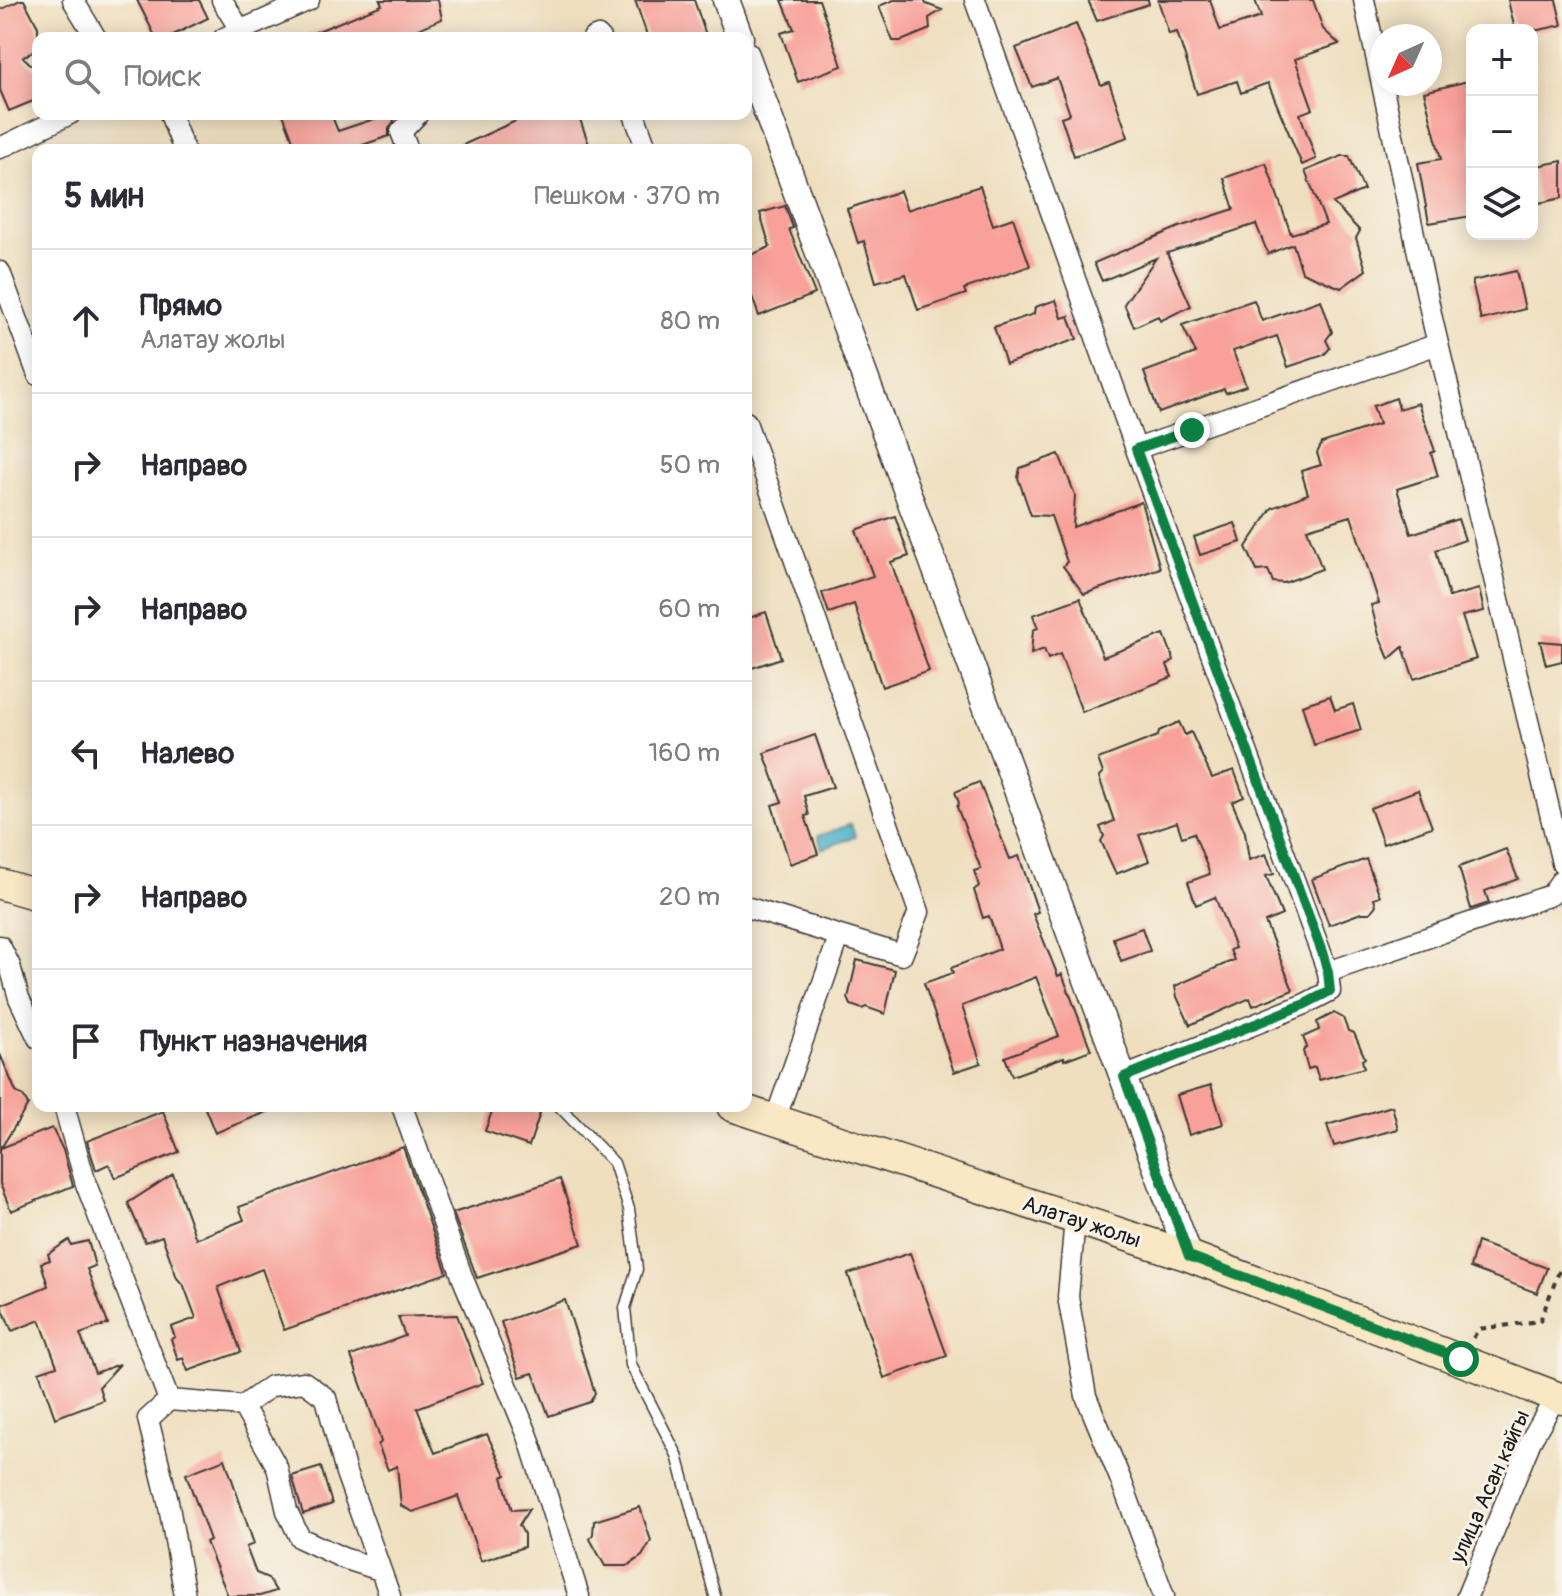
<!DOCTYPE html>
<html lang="ru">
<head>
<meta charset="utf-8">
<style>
	body { margin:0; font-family:Pangolin,sans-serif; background:#f2f2f3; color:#2b2b33 }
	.controls { position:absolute; right:24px; top:24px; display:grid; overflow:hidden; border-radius:16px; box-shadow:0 4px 20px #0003 }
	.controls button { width:72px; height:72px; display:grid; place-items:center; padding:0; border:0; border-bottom:2px solid #e1e1e2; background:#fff; color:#2b2b33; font:40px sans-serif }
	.compass { position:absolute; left:1370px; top:24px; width:72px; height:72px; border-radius:50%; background:#fff; box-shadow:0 4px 20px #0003; rotate:225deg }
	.stop { position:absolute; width:24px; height:24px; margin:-18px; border:6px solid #0b8043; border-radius:50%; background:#fff }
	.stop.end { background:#0b8043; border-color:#fff; box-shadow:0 2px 8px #0008 }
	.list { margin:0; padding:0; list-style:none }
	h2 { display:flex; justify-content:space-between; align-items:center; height:104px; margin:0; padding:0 32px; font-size:34px }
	h2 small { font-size:26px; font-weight:400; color:#7c7c81 }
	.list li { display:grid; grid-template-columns:52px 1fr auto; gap:24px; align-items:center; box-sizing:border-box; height:144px; padding:0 32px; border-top:2px solid #e1e1e2 }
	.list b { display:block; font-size:30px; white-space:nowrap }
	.list p { margin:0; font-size:26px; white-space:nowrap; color:#7c7c81 }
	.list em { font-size:26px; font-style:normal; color:#7c7c81 }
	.icon { flex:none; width:44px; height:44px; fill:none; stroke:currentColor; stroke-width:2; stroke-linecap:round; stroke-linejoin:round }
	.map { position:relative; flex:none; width:1562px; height:1596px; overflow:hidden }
	.search { position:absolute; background:#fff; box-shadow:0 4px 20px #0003; left:32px; top:32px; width:720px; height:88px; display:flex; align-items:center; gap:20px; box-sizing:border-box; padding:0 28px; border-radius:16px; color:#7c7c81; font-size:30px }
	.panel { position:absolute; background:#fff; box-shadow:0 4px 20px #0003; left:32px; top:144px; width:720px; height:968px; border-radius:16px }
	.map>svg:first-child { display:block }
</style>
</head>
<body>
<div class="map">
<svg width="1562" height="1596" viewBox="0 0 1562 1596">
	<rect width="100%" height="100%" fill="#f7f3e8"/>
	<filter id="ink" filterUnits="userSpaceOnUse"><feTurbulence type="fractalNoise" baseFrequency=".0125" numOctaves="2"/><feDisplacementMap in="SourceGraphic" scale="16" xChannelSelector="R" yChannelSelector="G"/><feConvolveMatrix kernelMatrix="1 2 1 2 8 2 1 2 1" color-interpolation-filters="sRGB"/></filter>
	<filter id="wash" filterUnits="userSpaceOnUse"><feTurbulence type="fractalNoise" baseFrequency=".006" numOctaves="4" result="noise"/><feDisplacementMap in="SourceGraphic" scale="32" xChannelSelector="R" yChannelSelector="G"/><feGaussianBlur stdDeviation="1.8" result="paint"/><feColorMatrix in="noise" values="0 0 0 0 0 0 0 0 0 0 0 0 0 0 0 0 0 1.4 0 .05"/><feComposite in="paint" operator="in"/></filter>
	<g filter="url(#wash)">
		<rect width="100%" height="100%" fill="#efdfbf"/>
		<path fill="#48b0c7" stroke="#326672" stroke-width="2" d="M 851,824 L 855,837 L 822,849 L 818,836 Z"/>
		<g id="blocks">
			<path fill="#f8a099" d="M 20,0 L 24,0 L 38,27 L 38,49 L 23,57 L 38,71 L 38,99 L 9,111 L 0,90 L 0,10 Z
				M 137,0 L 199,0 L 208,18 L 167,38 L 156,38 Z
				M 380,0 L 438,0 L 442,19 L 418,29 L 422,38 L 301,38 L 382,5 Z
				M 635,0 L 694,0 L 707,38 L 648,38 Z
				M 782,0 L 819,0 L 842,66 L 798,82 L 781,33 L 794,29 Z
				M 894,0 L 924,0 L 926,4 L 942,10 L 929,18 L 930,29 L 901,41 L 893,41 L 879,6 Z
				M 1088,0 L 1148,0 L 1149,4 L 1097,21 Z
				M 1158,0 L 1210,0 L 1220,30 L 1261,17 L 1255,0 L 1313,0 L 1323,29 L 1339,44 L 1295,59 L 1313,109 L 1300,114 L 1316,159 L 1302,165 L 1268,83 L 1241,93 L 1237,81 L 1197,94 L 1177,32 L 1169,34 Z
				M 1508,0 L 1556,0 L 1562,25 L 1539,30 L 1515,30 Z
				M 1076,24 L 1101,85 L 1109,82 L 1128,137 L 1074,156 L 1061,117 L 1070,114 L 1057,78 L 1032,87 L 1016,48 Z
				M 1472,80 L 1472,216 L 1429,223 L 1418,163 L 1441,159 L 1424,92 Z
				M 283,114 L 331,114 L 338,131 L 389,114 L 392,114 L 394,121 L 389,129 L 389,136 L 348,150 L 293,150 L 292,147 L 295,146 Z
				M 531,114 L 578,114 L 591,150 L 452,150 Z
				M 1342,156 L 1349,156 L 1364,190 L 1333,203 L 1360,231 L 1356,238 L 1366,270 L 1341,288 L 1302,272 L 1293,244 L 1268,254 L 1256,224 L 1167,253 L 1191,306 L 1160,321 L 1158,316 L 1134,327 L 1124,304 L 1156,258 L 1102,281 L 1094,263 L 1179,227 L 1234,209 L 1224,178 L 1266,163 L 1291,234 L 1326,224 L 1305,171 Z
				M 1562,161 L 1562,198 L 1539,203 L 1532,167 Z
				M 980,186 L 993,225 L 1013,218 L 1030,266 L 964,289 L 966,294 L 918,310 L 906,274 L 876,282 L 864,241 L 858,243 L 847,209 L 900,191 L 907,210 Z
				M 785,206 L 793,228 L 789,229 L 815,294 L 759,316 L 751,294 L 746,293 L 746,257 L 770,247 L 760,213 Z
				M 1516,271 L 1525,309 L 1481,320 L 1472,281 Z
				M 1056,300 L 1062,318 L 1069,316 L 1077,339 L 1006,364 L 994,327 L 1034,314 L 1035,307 Z
				M 1254,300 L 1262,321 L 1321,300 L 1332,332 L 1326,340 L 1330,348 L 1324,355 L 1288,367 L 1277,336 L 1233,351 L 1246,386 L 1226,393 L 1224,389 L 1159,413 L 1144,372 L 1196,353 L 1182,325 Z
				M 1396,398 L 1399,409 L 1418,403 L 1435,451 L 1431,453 L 1438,476 L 1397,489 L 1411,534 L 1458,519 L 1465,540 L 1436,550 L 1449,597 L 1479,589 L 1484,611 L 1462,616 L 1476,659 L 1414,679 L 1403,647 L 1389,659 L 1379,635 L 1371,605 L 1379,603 L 1351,516 L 1307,529 L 1322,569 L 1284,583 L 1273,582 L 1268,570 L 1257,571 L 1246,547 L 1272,508 L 1308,494 L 1301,471 L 1321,465 L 1317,453 L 1322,443 L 1379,424 L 1373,406 Z
				M 1059,454 L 1075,495 L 1073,527 L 1141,502 L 1160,568 L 1084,594 L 1063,566 L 1067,562 L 1051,516 L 1031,515 L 1018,478 L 1020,468 Z
				M 895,516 L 909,556 L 891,562 L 929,671 L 882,687 L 854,604 L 829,613 L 822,593 L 873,576 L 856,530 Z
				M 1235,523 L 1241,542 L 1200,555 L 1194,537 Z
				M 1080,598 L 1103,657 L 1164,634 L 1174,660 L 1167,665 L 1172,677 L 1082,712 L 1060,654 L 1048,659 L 1044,649 L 1031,654 L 1033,630 L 1038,628 L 1033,615 Z
				M 766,612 L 781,658 L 746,670 L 746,619 Z
				M 1540,641 L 1562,643 L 1562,661 L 1546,665 Z
				M 1330,696 L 1335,710 L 1353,704 L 1361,730 L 1314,745 L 1302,705 Z
				M 1179,722 L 1185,735 L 1191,732 L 1212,778 L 1234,770 L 1244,797 L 1232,802 L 1245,832 L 1249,860 L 1266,854 L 1274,874 L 1266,876 L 1282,915 L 1265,922 L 1293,990 L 1253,1006 L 1250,998 L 1190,1025 L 1177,997 L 1175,986 L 1234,960 L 1230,950 L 1235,948 L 1215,897 L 1196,905 L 1188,882 L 1210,874 L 1194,833 L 1182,837 L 1177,822 L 1139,835 L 1149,861 L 1116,874 L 1101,841 L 1104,836 L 1100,827 L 1114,821 L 1099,777 L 1103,773 L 1098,759 L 1158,736 L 1159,731 Z
				M 815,735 L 833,787 L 804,796 L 809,815 L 805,816 L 818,854 L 790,864 L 772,805 L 782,802 L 764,753 Z
				M 979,782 L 1010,859 L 1019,856 L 1038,912 L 1033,914 L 1058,976 L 1062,974 L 1091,1050 L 1064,1060 L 1064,1057 L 1012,1076 L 1005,1057 L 1059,1036 L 1036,977 L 962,1006 L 981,1063 L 954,1072 L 924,983 L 953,973 L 951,968 L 1000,949 L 989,916 L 983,918 L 974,890 L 979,886 L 974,871 L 981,869 L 957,807 L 959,803 L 955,792 Z
				M 1418,790 L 1432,827 L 1383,844 L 1370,808 Z
				M 1506,849 L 1518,879 L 1485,891 L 1489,903 L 1471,909 L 1459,867 Z
				M 1366,859 L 1380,896 L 1374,898 L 1376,905 L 1370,913 L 1361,913 L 1329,925 L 1312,879 Z
				M 1142,928 L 1150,951 L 1121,961 L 1113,938 Z
				M 857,960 L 895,970 L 885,1014 L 866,1007 L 862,1009 L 851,1005 L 848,998 Z
				M 1334,1013 L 1343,1018 L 1348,1031 L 1354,1033 L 1365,1058 L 1362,1060 L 1364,1068 L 1319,1080 L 1315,1067 L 1308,1069 L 1303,1051 L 1307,1047 L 1303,1037 L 1319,1030 L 1317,1022 Z
				M 0,1054 L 16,1092 L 23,1096 L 28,1105 L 1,1148 L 52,1128 L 63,1150 L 73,1186 L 11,1211 L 0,1184 Z
				M 1211,1085 L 1223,1124 L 1189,1135 L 1177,1095 Z
				M 204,1106 L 279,1106 L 279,1107 L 215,1133 Z
				M 494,1106 L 521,1106 L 540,1113 L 529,1146 L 485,1131 Z
				M 1392,1106 L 1398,1129 L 1334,1146 L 1327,1125 Z
				M 163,1111 L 179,1152 L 115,1178 L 109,1164 L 96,1170 L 87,1141 Z
				M 403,1147 L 447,1273 L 284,1330 L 262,1269 L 218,1287 L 241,1352 L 188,1371 L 183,1358 L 178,1360 L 171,1339 L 175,1337 L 171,1327 L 196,1318 L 184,1286 L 177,1278 L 162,1236 L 145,1242 L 128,1203 L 173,1174 L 196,1239 L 244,1220 L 239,1207 Z
				M 560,1179 L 582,1244 L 477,1278 L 453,1213 Z
				M 69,1240 L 71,1245 L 88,1241 L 95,1266 L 87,1269 L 108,1324 L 80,1334 L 95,1373 L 120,1364 L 99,1387 L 103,1400 L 55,1418 L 39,1372 L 57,1366 L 40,1320 L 12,1331 L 1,1305 L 48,1286 L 41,1263 L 50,1260 L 48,1254 Z
				M 1477,1242 L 1547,1268 L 1537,1293 L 1470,1268 Z
				M 910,1253 L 947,1356 L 884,1378 L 848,1274 Z
				M 565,1300 L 595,1393 L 590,1402 L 549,1416 L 533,1373 L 520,1377 L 501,1322 Z
				M 457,1315 L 483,1383 L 417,1408 L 435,1453 L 487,1434 L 506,1475 L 502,1477 L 512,1510 L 529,1509 L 519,1525 L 524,1534 L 524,1547 L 481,1561 L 458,1496 L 413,1512 L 401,1506 L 397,1466 L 388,1470 L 378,1445 L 381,1442 L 377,1429 L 351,1356 L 405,1336 L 398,1317 Z
				M 225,1459 L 254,1544 L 246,1547 L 256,1573 L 268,1578 L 276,1591 L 260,1596 L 228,1596 L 206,1542 L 210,1540 L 186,1474 Z
				M 321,1467 L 332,1504 L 303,1514 L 292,1476 Z
				M 640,1507 L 651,1541 L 642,1556 L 627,1566 L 605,1566 L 590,1539 L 593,1534 L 594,1521 Z"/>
		</g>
	</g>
	<g filter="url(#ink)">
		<use href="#blocks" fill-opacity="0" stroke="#3c3934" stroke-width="2"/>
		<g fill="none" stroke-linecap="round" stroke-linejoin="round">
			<defs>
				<path id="service" d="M 559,1106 L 614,1163 L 629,1209 L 637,1269 L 625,1308 L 631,1365 L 677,1455 L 715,1596"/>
				<path id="minor" d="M 73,0 L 96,38
					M 222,0 L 240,30
					M 975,0 L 1136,449 L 1328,972 L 1330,991 L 1305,1004 L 1124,1077
					M 1364,0 L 1433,323 L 1562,863
					M 224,38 L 309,0
					M 593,38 L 598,36 L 600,38
					M 170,114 L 184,150
					M 634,114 L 647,150
					M 0,148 L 70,114
					M 408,150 L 401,132 L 418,114
					M 0,272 L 38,375
					M 746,422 L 919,912 L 902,955 L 746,907
					M 1136,449 L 1438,344
					M 0,946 L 10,966 L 19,998 L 38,1038
					M 1328,972 L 1551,895 L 1562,879
					M 64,1106 L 86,1184 L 169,1400 L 243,1406 L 271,1386 L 304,1382 L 326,1398 L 346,1473 L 390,1596
					M 402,1106 L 463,1279 L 528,1436 L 579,1596
					M 775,1120 L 839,937
					M 1075,1219 L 1068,1297 L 1086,1396 L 1122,1483 L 1164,1596
					M 169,1400 L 148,1419 L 168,1501 L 185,1596
					M 243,1406 L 277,1467 L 287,1511 L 300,1538 L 343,1558 L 380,1570
					M 1467,1596 L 1532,1438 L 1556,1397"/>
				<path id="tertiary" d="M 726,0 L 740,38
					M 746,55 L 1189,1256"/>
				<path id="secondary" d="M 0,884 L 38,895
					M 732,1106 L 1189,1256 L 1562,1399"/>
			</defs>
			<use href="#service" stroke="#3c3934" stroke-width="13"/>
			<use href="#minor" stroke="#3c3934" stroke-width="23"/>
			<use href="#tertiary" stroke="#3c3934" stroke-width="29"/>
			<use href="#secondary" stroke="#3c3934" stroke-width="33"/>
			<path stroke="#3c3934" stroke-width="4" stroke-dasharray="6 6" stroke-linecap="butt" d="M 1473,1338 L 1479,1329 L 1540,1321 L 1562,1264"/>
			<use href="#service" stroke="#fff" stroke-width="10"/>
			<use href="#minor" stroke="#fff" stroke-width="20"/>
			<use href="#tertiary" stroke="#fff" stroke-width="26"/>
			<use href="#secondary" stroke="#fae7c3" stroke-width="30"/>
		</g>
	</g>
	<g fill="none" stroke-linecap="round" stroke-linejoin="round" filter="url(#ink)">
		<path stroke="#0b8043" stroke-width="10" d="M 1192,430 L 1136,449 L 1322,952 L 1328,972 L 1330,991 L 1305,1004 L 1124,1077 L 1189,1256 L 1461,1359"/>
	</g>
	<g text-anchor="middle" stroke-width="6" stroke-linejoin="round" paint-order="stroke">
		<g font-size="22" fill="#1c1c1c" stroke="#f7f3e8">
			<text transform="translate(1082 1221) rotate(18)" y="8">Алатау жолы</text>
			<text transform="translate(1489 1486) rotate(-66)" y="8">улица Асан кайгы</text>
		</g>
	</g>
</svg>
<div class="controls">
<button>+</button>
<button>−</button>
<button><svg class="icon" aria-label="layers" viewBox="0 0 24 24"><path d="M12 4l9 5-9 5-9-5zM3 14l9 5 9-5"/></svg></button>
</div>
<svg class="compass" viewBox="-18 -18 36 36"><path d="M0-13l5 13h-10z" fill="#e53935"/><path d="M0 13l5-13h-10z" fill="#7c7c81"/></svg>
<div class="stop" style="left:1461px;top:1359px"></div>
<div class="stop end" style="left:1192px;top:430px"></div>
<div class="search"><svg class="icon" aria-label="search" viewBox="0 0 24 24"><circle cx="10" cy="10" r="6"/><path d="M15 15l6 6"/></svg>Поиск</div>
<section class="panel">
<h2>5 мин<small>Пешком · 370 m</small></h2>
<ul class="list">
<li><svg class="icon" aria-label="ahead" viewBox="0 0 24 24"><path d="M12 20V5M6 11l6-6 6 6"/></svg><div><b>Прямо</b><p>Алатау жолы</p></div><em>80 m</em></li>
<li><svg class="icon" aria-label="right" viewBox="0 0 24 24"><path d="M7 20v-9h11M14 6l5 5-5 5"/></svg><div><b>Направо</b></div><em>50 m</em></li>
<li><svg class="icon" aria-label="right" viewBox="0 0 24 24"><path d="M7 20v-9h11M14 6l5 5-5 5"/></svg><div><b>Направо</b></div><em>60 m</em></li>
<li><svg class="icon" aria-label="left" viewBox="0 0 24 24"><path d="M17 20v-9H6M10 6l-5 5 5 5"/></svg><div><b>Налево</b></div><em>160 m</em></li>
<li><svg class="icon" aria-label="right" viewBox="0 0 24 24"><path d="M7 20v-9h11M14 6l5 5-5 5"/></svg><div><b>Направо</b></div><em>20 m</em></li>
<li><svg class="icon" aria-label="arrive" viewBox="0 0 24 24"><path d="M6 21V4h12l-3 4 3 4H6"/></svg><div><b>Пункт назначения</b></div></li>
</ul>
</section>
</div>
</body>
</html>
